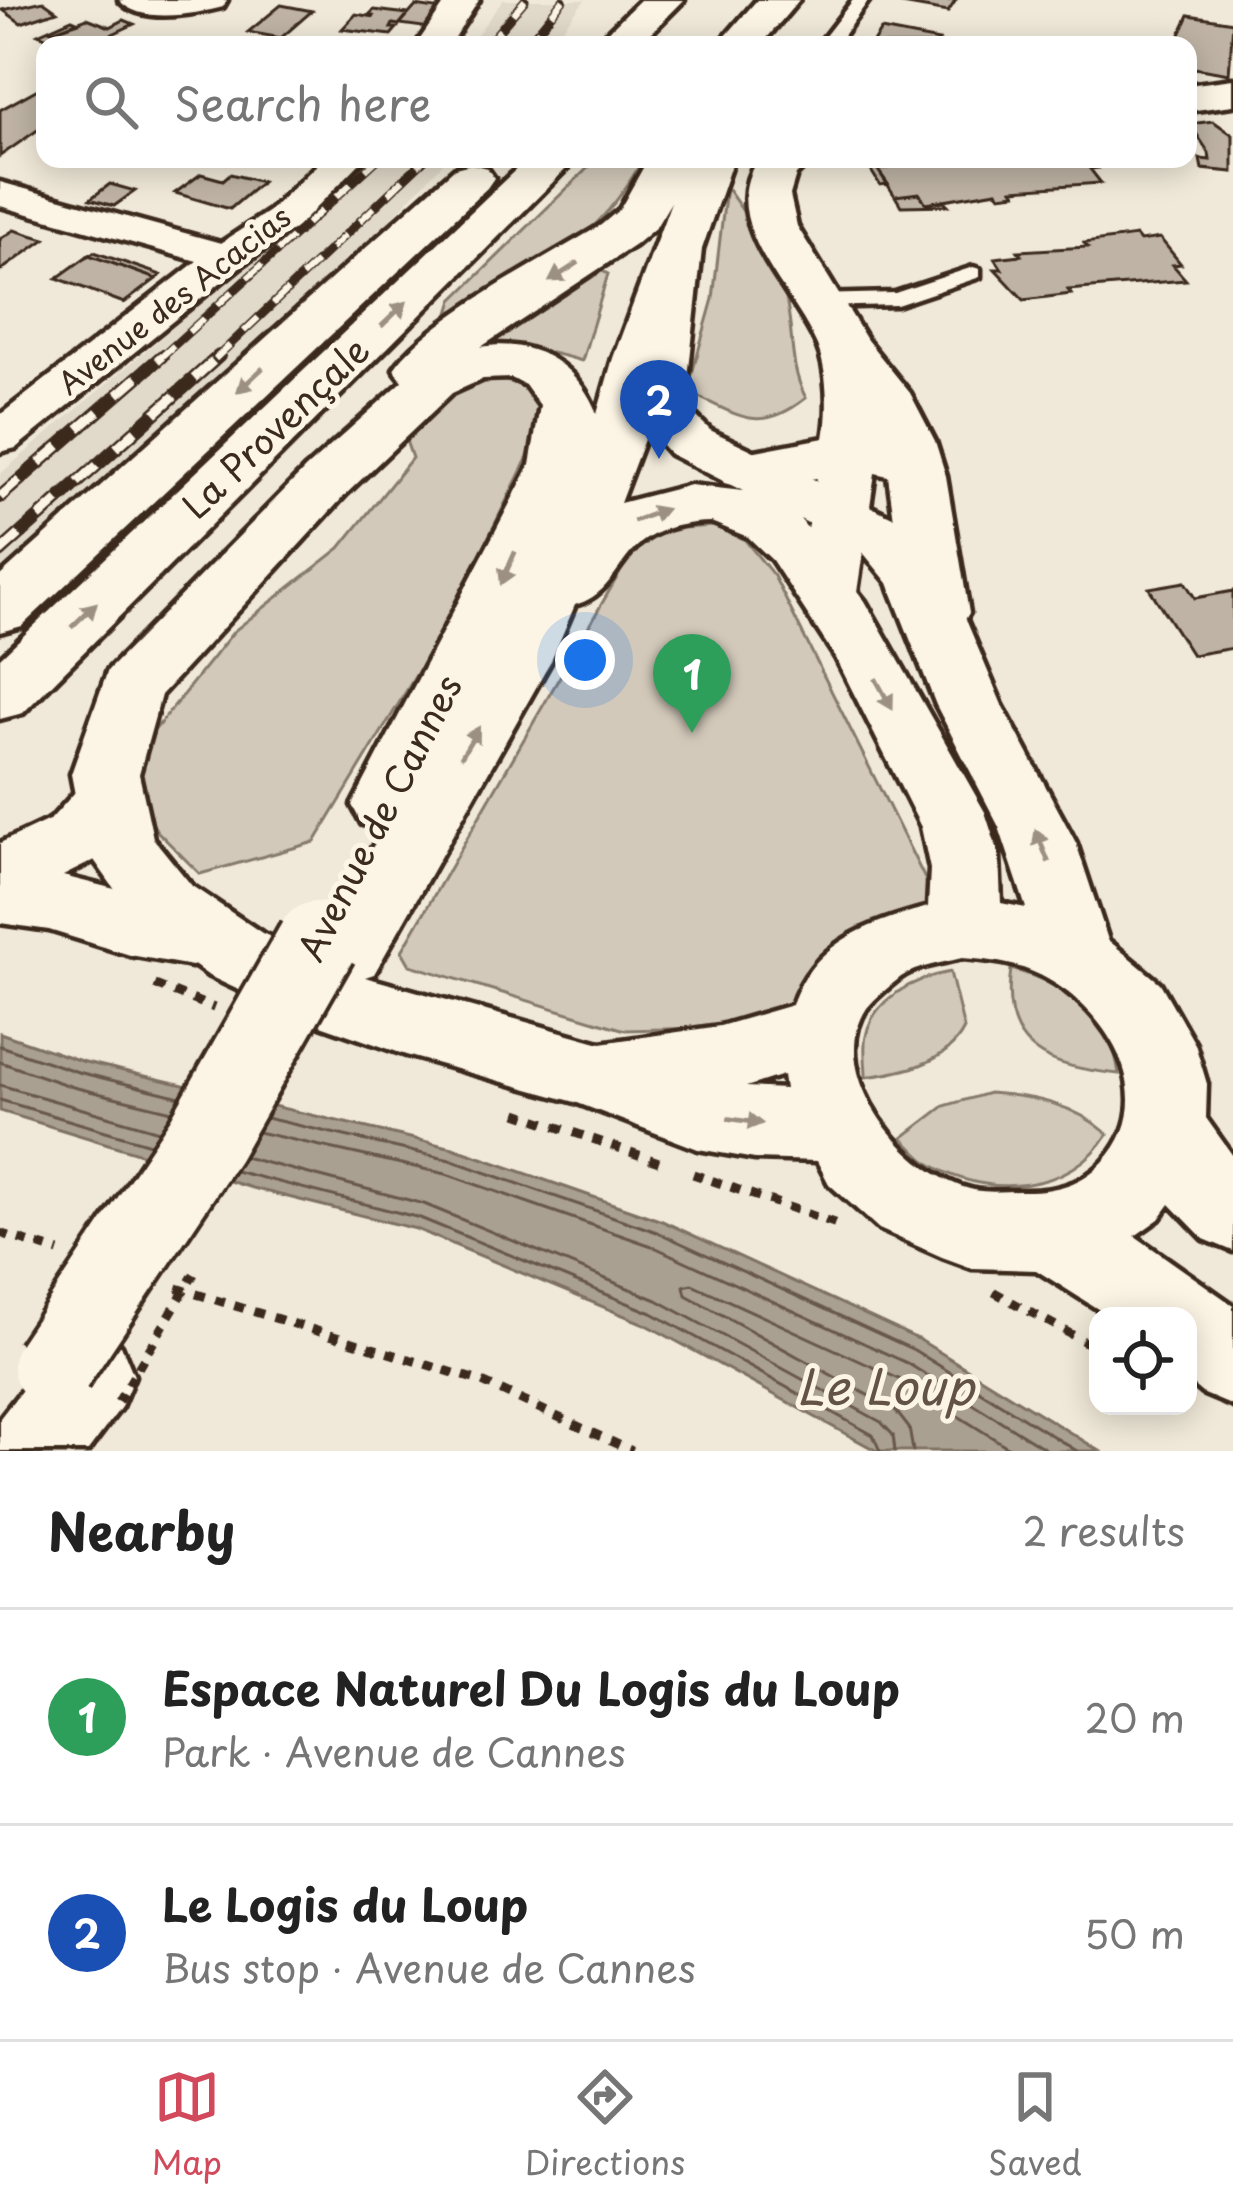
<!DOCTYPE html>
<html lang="en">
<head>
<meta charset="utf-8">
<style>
	body { margin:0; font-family:"Playpen Sans",sans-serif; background:#f6f6f6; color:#222 }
	.controls { position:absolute; right:36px; bottom:36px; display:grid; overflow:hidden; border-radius:24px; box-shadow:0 6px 30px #0003 }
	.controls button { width:108px; height:108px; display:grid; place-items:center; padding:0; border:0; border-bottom:3px solid #e0e0e0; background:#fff; color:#222; font:60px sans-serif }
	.you { position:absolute; left:585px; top:660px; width:42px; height:42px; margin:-30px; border:9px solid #fff; border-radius:50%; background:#1a73e8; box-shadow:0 0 0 18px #1a73e833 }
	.badge { display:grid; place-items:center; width:78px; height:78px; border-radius:50%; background:#d1495b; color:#fff; font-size:39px; font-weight:700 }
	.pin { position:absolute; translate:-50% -99px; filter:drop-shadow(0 3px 6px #0008) }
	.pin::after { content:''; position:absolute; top:63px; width:42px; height:36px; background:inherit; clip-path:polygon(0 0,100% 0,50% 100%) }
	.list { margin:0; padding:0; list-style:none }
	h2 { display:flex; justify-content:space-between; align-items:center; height:156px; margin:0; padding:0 48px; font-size:51px }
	h2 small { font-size:39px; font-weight:400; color:#767676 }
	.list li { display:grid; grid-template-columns:78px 1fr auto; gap:36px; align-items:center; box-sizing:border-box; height:216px; padding:0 48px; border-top:3px solid #e0e0e0 }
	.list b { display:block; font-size:45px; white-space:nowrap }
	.list p { margin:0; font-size:39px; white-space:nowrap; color:#767676 }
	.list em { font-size:39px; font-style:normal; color:#767676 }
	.icon { flex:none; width:66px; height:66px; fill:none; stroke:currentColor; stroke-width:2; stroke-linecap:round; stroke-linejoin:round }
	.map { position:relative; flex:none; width:1233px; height:1451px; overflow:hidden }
	.search { position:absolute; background:#fff; box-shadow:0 6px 30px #0003; left:36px; right:36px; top:36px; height:132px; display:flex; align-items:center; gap:30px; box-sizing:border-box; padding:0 42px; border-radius:24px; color:#767676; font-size:45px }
	.sheet { height:588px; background:#fff }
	nav { display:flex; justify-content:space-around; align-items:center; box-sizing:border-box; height:168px; border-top:3px solid #e0e0e0; background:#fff; font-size:33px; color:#767676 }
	nav a { display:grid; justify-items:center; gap:6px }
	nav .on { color:#d1495b }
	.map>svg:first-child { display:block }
</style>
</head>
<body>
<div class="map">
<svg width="1233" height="1451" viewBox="0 0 1233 1451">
	<rect width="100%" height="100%" fill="#f0e9d9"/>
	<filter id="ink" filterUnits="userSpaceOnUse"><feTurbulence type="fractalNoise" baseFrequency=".00833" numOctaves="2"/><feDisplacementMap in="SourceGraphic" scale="24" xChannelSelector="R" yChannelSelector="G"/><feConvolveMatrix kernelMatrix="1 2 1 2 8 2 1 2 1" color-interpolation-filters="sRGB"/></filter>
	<g filter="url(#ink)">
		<path fill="#e1d9c9" d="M 503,0 L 585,0 L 549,45 L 469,45 Z
			M 360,159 L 447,159 L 389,221 L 0,578 L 0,474 L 254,259 Z"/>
		<path fill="#d2c9ba" stroke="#867a6c" stroke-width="3" d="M 597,159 L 643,159 C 596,247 536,272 449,313 L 453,300 Z
			M 726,187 C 747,217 773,252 783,287 C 795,325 787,363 806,398 C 760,434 742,417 694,395 L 691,377 L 713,299 Z
			M 598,269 L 608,274 L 582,361 C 542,349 508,344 467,352 Z
			M 496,378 L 534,389 L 551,410 L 442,632 L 315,842 L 200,874 L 157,831 L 126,780 L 141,747 L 234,631 L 340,548 L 412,458 L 402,429 L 450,385 Z
			M 713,526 L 745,540 L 774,576 L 937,903 C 862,924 830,965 786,1026 L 625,1030 L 410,965 L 402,951 L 635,546 L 668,529 Z
			M 1011,969 C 1066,984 1111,1013 1119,1074 C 1049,1067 999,1051 1011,969 Z
			M 950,972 L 964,1029 C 947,1064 902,1072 866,1077 C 866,1064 863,1049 866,1036 C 873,998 916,978 950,972 Z
			M 989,1093 C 1033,1096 1074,1104 1108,1134 C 1071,1192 988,1200 930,1164 C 920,1158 911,1146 902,1138 L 944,1106 Z"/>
		<path fill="#aaa091" stroke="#7e7163" stroke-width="3" d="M 0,1033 L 81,1061 L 453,1148 L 662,1221 L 920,1340 L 1100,1451 L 877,1451 L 647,1325 L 416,1229 L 252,1188 L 0,1111 Z"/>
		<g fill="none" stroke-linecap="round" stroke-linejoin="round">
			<path stroke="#67594c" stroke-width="3" d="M 0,1046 L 78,1072 L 180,1097
				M 0,1062 L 73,1087 L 172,1111
				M 0,1085 L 159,1131
				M 0,1100 L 150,1144
				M 266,1118 L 450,1160 L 657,1232 L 914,1350 L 1077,1451
				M 258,1132 L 446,1174 L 652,1246 L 907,1363 L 1049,1451
				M 244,1157 L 424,1204 L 657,1300 L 881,1422 L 893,1435 L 895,1451
				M 235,1171 L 420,1218 L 652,1313 L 873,1435 L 880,1451
				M 913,1451 L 909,1428 L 895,1410 L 686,1295 L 684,1286 L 692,1284 L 899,1379 L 1014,1451"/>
		</g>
		<path fill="#beb3a4" stroke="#3b2a1e" stroke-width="3" d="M 898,0 L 956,0 L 948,12 L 896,3 Z
			M 43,1 L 57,11 L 21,23 L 3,10 Z
			M 281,5 L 312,11 L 281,38 L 248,32 Z
			M 416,6 L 442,10 L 430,28 L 400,24 Z
			M 374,10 L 408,14 L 399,25 L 393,24 L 391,28 L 397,28 L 391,35 L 342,29 L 356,14 L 375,17 L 370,14 Z
			M 1189,15 L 1233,22 L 1229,74 L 1188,67 L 1188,45 L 1175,45 Z
			M 87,18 L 110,27 L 124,20 L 134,24 L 104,38 L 95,35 L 80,42 L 52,31 Z
			M 72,19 L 79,22 L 52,31 L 80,42 L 99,36 L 81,45 L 64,45 L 38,34 Z
			M 881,30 L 939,41 L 936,45 L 871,45 Z
			M 45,85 L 45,125 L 0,156 L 0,110 Z
			M 1213,121 L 1233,135 L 1233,172 L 1202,169 L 1200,159 L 1210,160 L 1209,153 L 1190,124 Z
			M 928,159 L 878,170 L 888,184 L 880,185 L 870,169 L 898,161 Z
			M 1091,159 L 1098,168 L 1090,169 L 1101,183 L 1013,189 L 1016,193 L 1000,195 L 997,191 L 926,203 L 919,193 L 895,196 L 878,170 L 935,159 Z
			M 201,174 L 223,180 L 230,174 L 262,182 L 230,209 L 175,193 Z
			M 110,184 L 135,191 L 114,206 L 90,199 Z
			M 919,193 L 926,203 L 944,201 L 948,205 L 901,206 L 895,196 Z
			M 14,230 L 45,239 L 0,271 L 0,239 Z
			M 1136,236 L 1140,241 L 1160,238 L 1181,264 L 1173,265 L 1186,280 L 1068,290 L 1071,294 L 1024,300 L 995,269 L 1002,269 L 995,258 L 1021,255 L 1018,251 L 1088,247 L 1084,243 Z
			M 94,252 L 161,275 L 156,279 L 89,255 Z
			M 89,255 L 156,279 L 124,303 L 57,278 Z
			M 1185,582 L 1195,598 L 1233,591 L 1233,648 L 1192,655 L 1149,588 Z"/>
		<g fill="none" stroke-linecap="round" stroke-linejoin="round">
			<defs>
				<path id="service" d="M 853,0 L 869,0 L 836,45 L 818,45 Z
					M 973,267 L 980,269 L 980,277 L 897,305 L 816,307 L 806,301 L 816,295 L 895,293 Z"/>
				<path id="minor" d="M 119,0 L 227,0 L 223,7 C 195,14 140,25 119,0 Z
					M 447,0 L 479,0 L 450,45 L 416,45 Z
					M 323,159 L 364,159 L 297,227 L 241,266 L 16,448 L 0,452 L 0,415 L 197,261 L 0,206 L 0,182 L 221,243 L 269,211 Z"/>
				<path id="tertiary" d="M 1233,79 L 1233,105 L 1188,111 L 1188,85 Z
					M 758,159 L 812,159 L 796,175 L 790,195 L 797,226 L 867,340 L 910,393 L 935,441 L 946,476 L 969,613 L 960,628 L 938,634 L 916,628 L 907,613 L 888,476 L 875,473 L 857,592 L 848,607 L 826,613 L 804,607 L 795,592 L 817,478 L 744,488 L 724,483 L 716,470 L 724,457 L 824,438 C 829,411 828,371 817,345 C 793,289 715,222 758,159 Z"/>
				<path id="primary" d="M 757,0 L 799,0 L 761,45 L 718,45 Z
					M 648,159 L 733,159 L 702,249 L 688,378 L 694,414 L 710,430 L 903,522 L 936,561 L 956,596 L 1002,705 L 1076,843 L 1108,940 L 1160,983 L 1195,1044 L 1207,1084 L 1206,1118 L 1233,1156 L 1233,1251 L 1204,1239 L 1170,1204 L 1159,1219 L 1135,1236 L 1233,1305 L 1233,1406 L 1202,1393 L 1188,1381 L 1188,1316 L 1109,1316 L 1036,1270 L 972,1268 L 942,1257 L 879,1229 L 829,1184 L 817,1161 L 755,1159 L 698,1149 L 575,1102 L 406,1055 L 292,1015 L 209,976 L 141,927 L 85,847 L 71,774 L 108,670 L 306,468 L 403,381 L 394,369 C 429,318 546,259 601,225 L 620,209 ZM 671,202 L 613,358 L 597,414 C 579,367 537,338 481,347 L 635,245 L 656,227 ZM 511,378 L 525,385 L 540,406 L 530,465 L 352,805 L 362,824 L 383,830 L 322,930 L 313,956 L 262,933 L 192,886 L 153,838 L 139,774 L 161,695 L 346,494 L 452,393 L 483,379 ZM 648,429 L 670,454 L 743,491 L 690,485 L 620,503 ZM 800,519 L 861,550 L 888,583 L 936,705 L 999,827 L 1026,908 L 1001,903 L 999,855 L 985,812 L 865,601 ZM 711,522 L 748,537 L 772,560 L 836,658 L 921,827 L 930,869 L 928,907 C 869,923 813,942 792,1005 L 720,1026 L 601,1043 L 365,977 L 374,974 L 551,661 L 575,605 C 631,589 611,524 711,522 ZM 962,958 C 989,960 1017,963 1042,976 C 1107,1009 1164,1098 1103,1162 C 1080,1186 1051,1192 1020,1191 C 1005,1191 988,1193 974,1190 C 909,1177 823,1074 867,1008 C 875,998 891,985 901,977 C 917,966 943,963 962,958 ZM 783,1075 L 785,1089 L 746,1087 Z
					M 89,1332 L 121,1345 L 134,1376 L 121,1407 L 88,1451 L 0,1451 L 0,1418 L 57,1345 Z"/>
				<path id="motorway" d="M 640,0 L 684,0 L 639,45 L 594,45 Z
					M 527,159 L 576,159 L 23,713 L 0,719 L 0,658 Z
					M 471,164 L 487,168 L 494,178 L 487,188 L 22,626 L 0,632 L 0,576 L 455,168 Z
					M 100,784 L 124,791 L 135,810 L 101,857 L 63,876 L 218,915 L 229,936 L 218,957 L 192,966 L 130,955 L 49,930 L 0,923 L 0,843 L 51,819 L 76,791 Z"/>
			</defs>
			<use href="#service" stroke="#3b2a1e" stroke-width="9"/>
			<use href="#minor" stroke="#3b2a1e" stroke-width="9"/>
			<use href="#tertiary" stroke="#3b2a1e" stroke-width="9"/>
			<use href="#primary" stroke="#3b2a1e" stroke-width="9"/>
			<use href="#motorway" stroke="#3b2a1e" stroke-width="9"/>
			<path stroke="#3b2a1e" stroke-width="9" stroke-dasharray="10 10" stroke-linecap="butt" d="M 155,985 L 214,1008
				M 517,1113 L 662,1163
				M 693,1174 L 837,1224
				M 0,1233 L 59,1252
				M 177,1288 L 480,1381 L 632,1451
				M 994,1292 L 1098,1349"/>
			<use href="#service" fill="#fcf5e5" fill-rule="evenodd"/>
			<use href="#minor" fill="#fcf5e5" fill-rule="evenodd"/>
			<use href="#tertiary" fill="#fcf5e5" fill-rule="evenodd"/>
			<use href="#primary" fill="#fcf5e5" fill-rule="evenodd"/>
			<use href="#motorway" fill="#fcf5e5" fill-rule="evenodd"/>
			<defs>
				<path id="rail-far1" d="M 487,45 L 525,0
					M 526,45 L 563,0
					M 159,359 L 378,159
					M 215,359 L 425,159"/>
				<path id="rail" d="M 0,497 L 162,356
					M 0,552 L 219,356"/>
			</defs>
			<use href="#rail-far1" stroke="#3b2a1e" stroke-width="9"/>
			<use href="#rail" stroke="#3b2a1e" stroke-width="14"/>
			<use href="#rail-far1" stroke="#fcf5e5" stroke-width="6" stroke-dasharray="20" stroke-linecap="butt"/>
			<use href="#rail" stroke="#fcf5e5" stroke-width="9" stroke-dasharray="26" stroke-linecap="butt"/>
			<defs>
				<path id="primary-bridge" d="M 53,1366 L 205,1139 L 317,942"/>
			</defs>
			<use href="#primary-bridge" stroke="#3b2a1e" stroke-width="88" stroke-linecap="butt"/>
			<path stroke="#3b2a1e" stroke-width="9" stroke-dasharray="10 10" stroke-linecap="butt" d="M 118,1402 L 194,1274"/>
			<use href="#primary-bridge" stroke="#fcf5e5" stroke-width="80"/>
		</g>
		<defs><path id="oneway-solid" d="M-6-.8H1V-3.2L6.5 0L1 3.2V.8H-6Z" transform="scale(3)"/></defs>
		<g fill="#9c9082">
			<use href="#oneway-solid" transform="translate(564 272) rotate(147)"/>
			<use href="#oneway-solid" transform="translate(394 314) rotate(-44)"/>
			<use href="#oneway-solid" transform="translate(250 380) rotate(137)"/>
			<use href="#oneway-solid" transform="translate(650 515) rotate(-20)"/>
			<use href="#oneway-solid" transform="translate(508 568) rotate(114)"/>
			<use href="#oneway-solid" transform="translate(84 615) rotate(-44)"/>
			<use href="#oneway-solid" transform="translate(884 694) rotate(61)"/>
			<use href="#oneway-solid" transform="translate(470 742) rotate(-59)"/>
			<use href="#oneway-solid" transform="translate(1042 846) rotate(-112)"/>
			<use href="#oneway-solid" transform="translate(745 1121) rotate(8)"/>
		</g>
	</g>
	<g text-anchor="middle" stroke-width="10" stroke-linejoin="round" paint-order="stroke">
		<g font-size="30" fill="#3b2a1e" stroke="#fcf5e5">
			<text transform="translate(175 301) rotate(-38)" y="10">Avenue des Acacias</text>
		</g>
		<g font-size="36" fill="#3b2a1e" stroke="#fcf5e5">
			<text transform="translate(276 428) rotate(-44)" y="13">La Provençale</text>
			<text transform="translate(380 818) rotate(-63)" y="13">Avenue de Cannes</text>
		</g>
		<g font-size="48" font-style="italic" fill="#625346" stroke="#fcf5e5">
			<text x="885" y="1405">Le Loup</text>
		</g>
	</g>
</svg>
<div class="controls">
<button><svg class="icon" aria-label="locate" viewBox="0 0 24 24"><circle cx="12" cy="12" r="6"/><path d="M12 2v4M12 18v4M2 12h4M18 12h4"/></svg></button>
</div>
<div class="you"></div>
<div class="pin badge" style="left:692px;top:733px;background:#2e9e5b">1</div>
<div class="pin badge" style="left:659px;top:459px;background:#1a4fb4">2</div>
<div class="search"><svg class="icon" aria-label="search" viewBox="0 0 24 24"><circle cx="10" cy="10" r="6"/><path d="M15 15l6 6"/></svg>Search here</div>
</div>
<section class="sheet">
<h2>Nearby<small>2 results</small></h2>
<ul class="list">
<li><span class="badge" style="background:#2e9e5b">1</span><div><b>Espace Naturel Du Logis du Loup</b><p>Park · Avenue de Cannes</p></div><em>20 m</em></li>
<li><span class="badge" style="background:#1a4fb4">2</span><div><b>Le Logis du Loup</b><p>Bus stop · Avenue de Cannes</p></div><em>50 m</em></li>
</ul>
</section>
<nav>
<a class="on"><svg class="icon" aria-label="map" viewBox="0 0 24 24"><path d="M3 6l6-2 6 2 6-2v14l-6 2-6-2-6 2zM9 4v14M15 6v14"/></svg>Map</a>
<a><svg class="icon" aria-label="directions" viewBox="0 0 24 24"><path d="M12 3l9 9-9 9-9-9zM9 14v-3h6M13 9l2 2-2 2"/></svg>Directions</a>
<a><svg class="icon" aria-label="saved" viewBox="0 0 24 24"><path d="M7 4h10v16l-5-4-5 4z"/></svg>Saved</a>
</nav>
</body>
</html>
